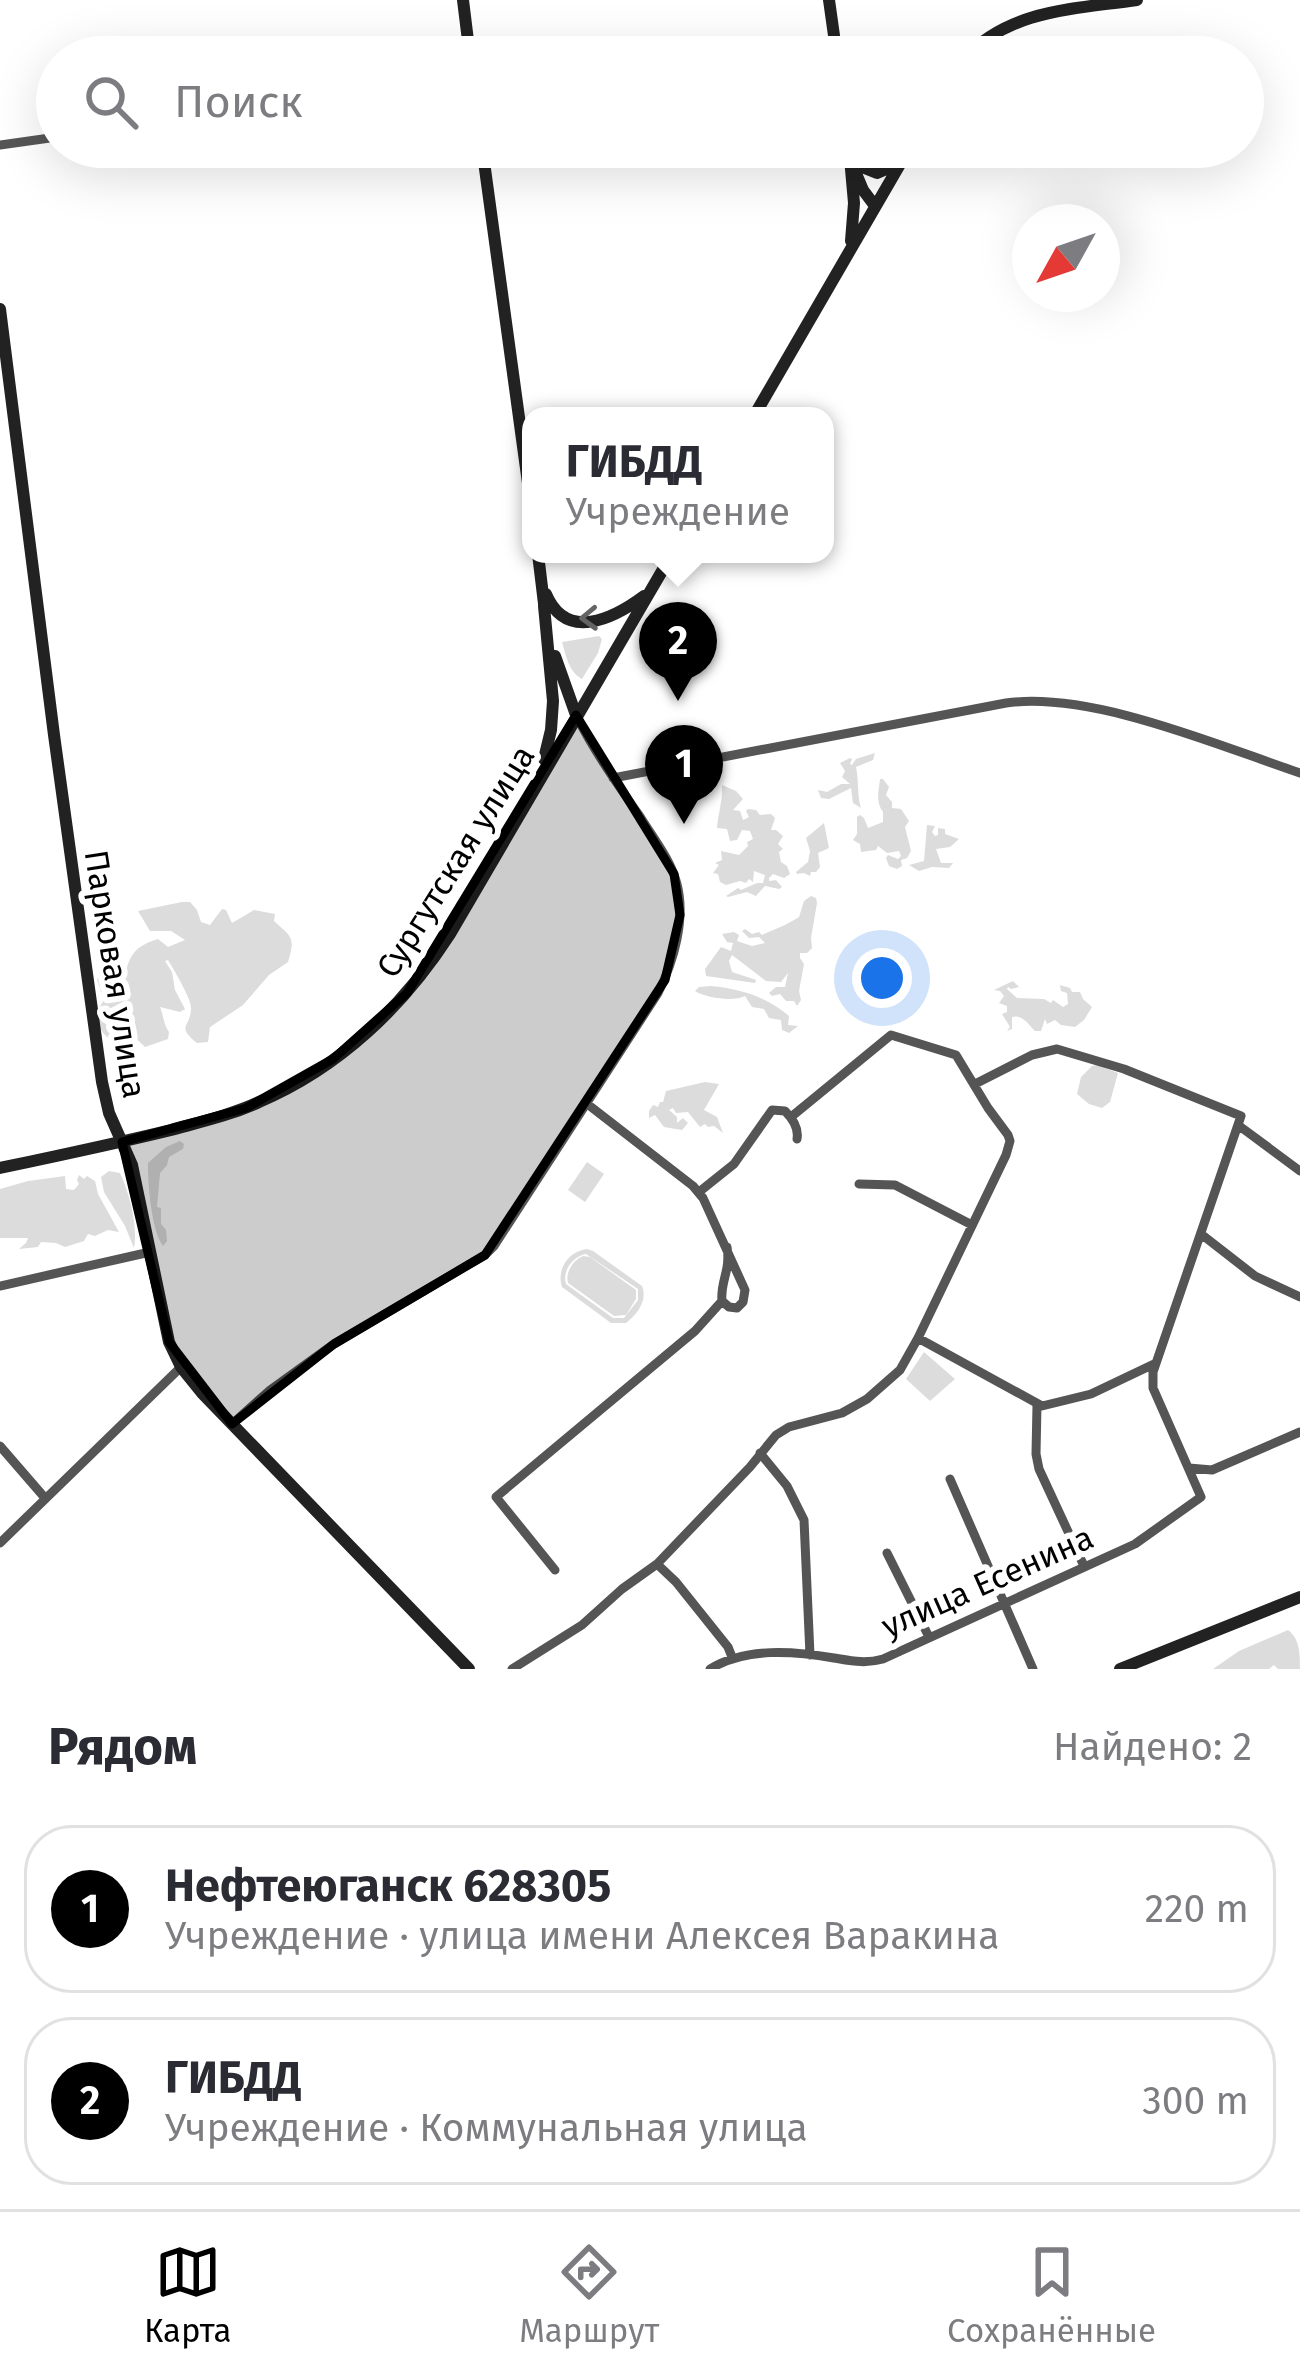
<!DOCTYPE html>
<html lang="ru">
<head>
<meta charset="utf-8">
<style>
	body { margin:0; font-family:"Fira Sans",sans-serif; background:#f7f7f7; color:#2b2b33 }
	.compass { position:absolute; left:1012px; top:204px; width:108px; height:108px; border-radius:50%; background:#fff; box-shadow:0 12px 48px #0002; rotate:230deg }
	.you { position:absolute; left:882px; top:978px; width:42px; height:42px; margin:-30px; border:9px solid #fff; border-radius:50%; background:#1a73e8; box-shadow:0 0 0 18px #1a73e833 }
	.badge { display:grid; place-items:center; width:78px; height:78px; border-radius:50%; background:#000; color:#fff; font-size:39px; font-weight:700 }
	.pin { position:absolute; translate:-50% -99px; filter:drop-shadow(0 3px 6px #0008) }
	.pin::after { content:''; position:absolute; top:63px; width:42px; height:36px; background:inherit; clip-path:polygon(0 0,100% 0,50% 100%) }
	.popup { position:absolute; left:522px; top:407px; width:312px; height:156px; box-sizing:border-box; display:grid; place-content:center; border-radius:24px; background:#fff; filter:drop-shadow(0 3px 9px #0005); font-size:39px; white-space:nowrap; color:#7c7c81 }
	.popup b { font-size:45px; color:#2b2b33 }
	.popup::after { content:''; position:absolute; left:50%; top:100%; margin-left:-24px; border:24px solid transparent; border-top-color:#fff }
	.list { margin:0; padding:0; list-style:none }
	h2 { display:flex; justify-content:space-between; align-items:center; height:156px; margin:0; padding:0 48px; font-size:51px }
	h2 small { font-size:39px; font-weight:400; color:#7c7c81 }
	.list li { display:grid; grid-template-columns:78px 1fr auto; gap:36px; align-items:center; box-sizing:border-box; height:168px; margin:0 24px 24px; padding:0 24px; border:3px solid #e1e1e2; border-radius:48px }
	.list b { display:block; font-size:45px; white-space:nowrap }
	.list p { margin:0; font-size:39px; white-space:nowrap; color:#7c7c81 }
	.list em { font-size:39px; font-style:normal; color:#7c7c81 }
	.icon { flex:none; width:66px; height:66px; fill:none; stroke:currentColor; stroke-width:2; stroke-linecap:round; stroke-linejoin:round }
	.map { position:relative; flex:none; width:1300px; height:1669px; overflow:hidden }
	.search { position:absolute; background:#fff; box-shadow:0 12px 48px #0002; left:36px; right:36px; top:36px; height:132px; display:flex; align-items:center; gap:30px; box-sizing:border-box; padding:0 42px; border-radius:66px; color:#7c7c81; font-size:45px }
	.sheet { height:540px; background:#fff }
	nav { display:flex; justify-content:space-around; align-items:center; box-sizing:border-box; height:168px; border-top:3px solid #e1e1e2; background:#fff; font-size:33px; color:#7c7c81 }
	nav a { display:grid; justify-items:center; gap:6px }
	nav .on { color:#000 }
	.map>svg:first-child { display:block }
</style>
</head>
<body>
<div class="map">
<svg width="1300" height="1669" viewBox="0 0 1300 1669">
	<rect width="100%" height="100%" fill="#fff"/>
	<path fill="#dcdcdc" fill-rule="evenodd" d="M 599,636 L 602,639 L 598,653 L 582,679 C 569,672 566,656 562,642 Z
		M 875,753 L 873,760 L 856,767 C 859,781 857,796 861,808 L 853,803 L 851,788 L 829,799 L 821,798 L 818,790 L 827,792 L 841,784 L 850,784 L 842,777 L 845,771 L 840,763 L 850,758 L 852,759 L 850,764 L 852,765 L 856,759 Z
		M 880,779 L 883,779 L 889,787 L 886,795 L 892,802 L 892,808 L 901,809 L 909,821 L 905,827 L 911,851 L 907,858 L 901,860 L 902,866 L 897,869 L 889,866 L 886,858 L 888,855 L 898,859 L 901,856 L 899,851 L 887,853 L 878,846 L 876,850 L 861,852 L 860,844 L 853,840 L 857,834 L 857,817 L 860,815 L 864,818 L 868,828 L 883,822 L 883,812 C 875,801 879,790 880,779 Z
		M 722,785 L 736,791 L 743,799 L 733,810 L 740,811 L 743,820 L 749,817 L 746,811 L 748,809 L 756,810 L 760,815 L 771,814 L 775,818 L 771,830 L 776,830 L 783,836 L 778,844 L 783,849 L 779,852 L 781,862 L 787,866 L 790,874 L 784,878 L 773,874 L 769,878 L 769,881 L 776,880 L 782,887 L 779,889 L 765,886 L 756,896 L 747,892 L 728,897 L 726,896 L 738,888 L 741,890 L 757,883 L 763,883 L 765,875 L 754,871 L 753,882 L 749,879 L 746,883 L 740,881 L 726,885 L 720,882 L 718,874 L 713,873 L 719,865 L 715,863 L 722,860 L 721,851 L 739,855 L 748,846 L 747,842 L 753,839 L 750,831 L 742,830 L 737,840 L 730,841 L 727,829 L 717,828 C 718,814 723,800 722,785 Z
		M 824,823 L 829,848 L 818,853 L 820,867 L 816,872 L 811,872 L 810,876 L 804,873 L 797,874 L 796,872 L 808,862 L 810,851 L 806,838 Z
		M 927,825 L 935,826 L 932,832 L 935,836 L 938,835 L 938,828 L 945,829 L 945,834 L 959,839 L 950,847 L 936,849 L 941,863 L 953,863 L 949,868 L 932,867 L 919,871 L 909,865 L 924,861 Z
		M 811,896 L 816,898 L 817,903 L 811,938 L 812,948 L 807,953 L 800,953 L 800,958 L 804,964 L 799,991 L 801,1000 L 797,1006 L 794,1001 L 786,1001 L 780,994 L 772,996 L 769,993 L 776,987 L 785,987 L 788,973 L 781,982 L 766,981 L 732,955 L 729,961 L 732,972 L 756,980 L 755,983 L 706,976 L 705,969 L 721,947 L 731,951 L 733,943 L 727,942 L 722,934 L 734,932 L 739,935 L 737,941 L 752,946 L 765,943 L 759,937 L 749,938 L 742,931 L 745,929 L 752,934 L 759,932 L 762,935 C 775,929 787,925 799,917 L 804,901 Z
		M 182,902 L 190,902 L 197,910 L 201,922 L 210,925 L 222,909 L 226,910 L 232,923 L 254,910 L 275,914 L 274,921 C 291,937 296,936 288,962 L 269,975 L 243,1005 L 210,1027 L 208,1042 L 197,1043 C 175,1025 191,1028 191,1008 C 192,1000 173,968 168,960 L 165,961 L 172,972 L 175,990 L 185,1009 L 180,1012 L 160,1007 C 164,1017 163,1023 169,1032 L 168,1039 L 145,1047 L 125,1028 L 122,1041 L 119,1044 C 105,1039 95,1027 98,1010 C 99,1007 102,1004 103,1001 C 103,996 98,983 97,979 L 105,975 L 113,980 L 117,988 L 114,993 L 121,998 C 128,969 123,949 158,939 L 168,947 L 185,940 L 171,931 L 150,931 L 138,911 Z
		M 1013,981 L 1019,987 L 1011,989 L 1008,987 L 1007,989 L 1017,998 L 1044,999 L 1051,1003 L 1053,1000 L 1063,1007 L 1068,1004 L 1067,993 L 1061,991 L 1060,985 L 1070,988 L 1072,992 L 1080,992 L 1083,999 L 1092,1007 L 1084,1020 L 1075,1027 L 1061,1025 L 1055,1020 L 1047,1024 L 1045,1019 L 1041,1031 L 1035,1031 C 1028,1024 1022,1014 1012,1017 L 1012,1029 L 1007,1031 L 1010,1027 L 1002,1014 L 1007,1012 L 1007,1006 L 999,1003 L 1004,996 L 1000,991 L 994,990 Z
		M 711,986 C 742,989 766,997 789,1016 L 788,1025 L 798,1026 L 789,1033 L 782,1030 L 781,1020 L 769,1018 L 764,1009 L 752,1007 L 745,996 C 734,1002 706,998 695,991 L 699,987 Z
		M 1097,1065 L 1118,1073 L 1110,1102 L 1102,1108 L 1089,1104 L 1077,1094 L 1081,1077 L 1092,1066 Z
		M 705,1082 L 719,1084 L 704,1110 L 717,1117 L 723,1133 L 714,1126 L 708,1127 L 705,1124 L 700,1127 L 688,1112 L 676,1113 L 673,1108 L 669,1110 L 677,1117 L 677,1123 L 683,1118 L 688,1123 L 682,1130 L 664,1127 L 655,1115 L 649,1118 L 649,1111 L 653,1105 L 658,1107 L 660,1102 L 663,1102 L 666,1091 Z
		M 180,1141 L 184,1144 L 183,1149 L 169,1157 L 167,1165 L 160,1173 L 157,1207 L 161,1208 L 161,1224 L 166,1230 L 167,1241 L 163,1246 C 151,1229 148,1185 148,1163 L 166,1147 Z
		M 587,1162 L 604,1174 L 585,1202 L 568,1190 Z
		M 109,1171 L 120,1173 C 130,1194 138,1227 134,1248 L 125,1226 L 104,1192 L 101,1177 Z
		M 79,1175 L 84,1179 L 87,1176 L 95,1181 L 98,1194 L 119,1232 L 108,1230 L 95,1236 L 88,1234 L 84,1241 L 65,1247 L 56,1243 L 41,1242 L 38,1247 L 19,1249 L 26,1243 L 28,1238 L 0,1238 L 0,1189 L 28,1181 L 65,1176 L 66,1189 L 74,1190 L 79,1184 L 77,1180 Z
		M 587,1249 L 593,1251 L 642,1286 C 648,1300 637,1315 626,1323 L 611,1323 L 562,1287 C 556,1269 569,1251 587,1249 ZM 586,1254 L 638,1289 L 638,1300 L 624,1318 L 613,1318 L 566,1284 C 562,1271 573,1256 586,1254 Z
		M 583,1256 L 590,1257 L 636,1290 L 636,1299 L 626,1315 L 614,1316 L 568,1283 C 565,1273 573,1260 583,1256 Z
		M 924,1352 L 955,1379 L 930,1401 L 906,1379 Z
		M 1288,1630 C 1300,1639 1300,1654 1300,1669 L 1278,1669 L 1274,1665 L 1269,1669 L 1213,1669 L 1239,1651 Z"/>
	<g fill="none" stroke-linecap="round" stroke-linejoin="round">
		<path stroke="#555" stroke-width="9" d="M 0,145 L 57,137
			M 613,778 L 1006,703 C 1091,691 1217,745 1300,773
			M 586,1103 L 693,1186 L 703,1198 L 745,1290 L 743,1302 L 737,1308 L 729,1307 L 722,1301
			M 791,1117 L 891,1035 L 956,1055 L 988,1108 L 1008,1135 L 1010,1141 L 1006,1155 L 918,1338
			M 1238,1125 L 1300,1171
			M 859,1184 L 895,1185 L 972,1225
			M 699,1192 L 734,1164 L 772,1110 L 785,1111 C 793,1119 799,1128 797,1139
			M 1201,1234 L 1255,1276 L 1300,1297
			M 0,1286 L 150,1252
			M 1037,1405 L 1036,1454 L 1039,1469 L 1084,1566
			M 232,1424 L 269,1391 L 334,1344 L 485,1255 L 494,1246 L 658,993 C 674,961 686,919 677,884 C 671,860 654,839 641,818 C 618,785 594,751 576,715
			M 0,1446 L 45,1498
			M 760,1453 L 787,1486 L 804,1520 L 810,1655
			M 1189,1468 L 1212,1470 L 1300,1432
			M 950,1479 L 1033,1669
			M 0,1543 L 181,1367
			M 887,1553 L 929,1637
			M 657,1564 L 676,1582 L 728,1647 L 732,1657
			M 555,1570 L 496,1497 L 695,1331 L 722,1301 C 720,1281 731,1271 727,1247
			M 512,1669 L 582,1625 L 622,1589 L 657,1564 L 750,1467 L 776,1435 L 789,1427 L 842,1413 L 867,1399 L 900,1370 L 918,1338 L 1042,1406 L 1091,1394 L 1154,1364
			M 710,1669 C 746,1647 794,1651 834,1658 C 852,1661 865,1664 883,1659 L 1135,1544 L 1201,1497 L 1153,1388 L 1153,1372 L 1241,1116 L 1124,1069 L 1057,1049 L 1032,1055 L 975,1084"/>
		<path stroke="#222" stroke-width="12" d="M 463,0 L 470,57
			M 829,0 L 837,57
			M 966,57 C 1010,9 1077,9 1137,0
			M 482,147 L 531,505
			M 849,147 L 854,203 L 851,241
			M 853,154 L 862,167 L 877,173 L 891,167 L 898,160
			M 855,171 L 863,190 L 875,206
			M 0,309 L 54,735 L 102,1082 L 109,1113 L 132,1165 L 169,1342 L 181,1367 L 202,1393 L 469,1669
			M 754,416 L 910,147
			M 538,554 L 545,612
			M 546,594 C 566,642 613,619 644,596
			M 544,606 L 553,701 L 551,730 L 544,759
			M 555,656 L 576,715
			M 0,1168 C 57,1156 114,1144 171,1130 C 200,1122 231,1115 259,1102 C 339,1068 403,1007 450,934 L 672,554
			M 1120,1669 L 1300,1597"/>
	</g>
	<defs><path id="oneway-chevron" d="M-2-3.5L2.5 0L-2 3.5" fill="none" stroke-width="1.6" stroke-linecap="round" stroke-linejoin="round" transform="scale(3)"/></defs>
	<use stroke="#646464" href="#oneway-chevron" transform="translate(589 618) rotate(178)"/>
	<path fill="#000" fill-opacity="0.2" stroke="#000" stroke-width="9" stroke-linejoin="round" d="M 576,715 L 674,874 L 680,915 L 665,980 L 485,1255 L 334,1344 L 232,1424 L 169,1342 L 122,1142 L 246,1108 L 333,1059 L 407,993 Z"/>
	<g text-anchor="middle" stroke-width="12" stroke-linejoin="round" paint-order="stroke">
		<g font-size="33" fill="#000" stroke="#fff">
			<text transform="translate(455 861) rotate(-58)" y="12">Сургутская улица</text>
			<text transform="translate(116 974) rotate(81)" y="12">Парковая улица</text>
			<text transform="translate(987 1581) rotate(-24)" y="12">улица Есенина</text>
		</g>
	</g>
</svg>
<svg class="compass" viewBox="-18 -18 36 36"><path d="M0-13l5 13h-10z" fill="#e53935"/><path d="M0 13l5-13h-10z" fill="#7c7c81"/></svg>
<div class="you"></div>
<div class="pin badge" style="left:684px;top:824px">1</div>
<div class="pin badge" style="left:678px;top:701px">2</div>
<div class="popup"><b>ГИБДД</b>Учреждение</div>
<div class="search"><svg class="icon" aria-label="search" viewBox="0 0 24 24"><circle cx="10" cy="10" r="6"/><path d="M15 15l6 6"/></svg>Поиск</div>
</div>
<section class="sheet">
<h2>Рядом<small>Найдено: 2</small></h2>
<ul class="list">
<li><span class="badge">1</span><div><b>Нефтеюганск 628305</b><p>Учреждение · улица имени Алексея Варакина</p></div><em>220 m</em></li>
<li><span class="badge">2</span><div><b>ГИБДД</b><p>Учреждение · Коммунальная улица</p></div><em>300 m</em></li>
</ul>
</section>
<nav>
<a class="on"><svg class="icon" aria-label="map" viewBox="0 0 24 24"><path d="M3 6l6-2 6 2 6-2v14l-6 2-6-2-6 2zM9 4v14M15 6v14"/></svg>Карта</a>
<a><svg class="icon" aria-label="directions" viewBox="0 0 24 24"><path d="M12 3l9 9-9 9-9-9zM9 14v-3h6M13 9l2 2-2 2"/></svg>Маршрут</a>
<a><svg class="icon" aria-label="saved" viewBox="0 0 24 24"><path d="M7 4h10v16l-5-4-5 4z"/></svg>Сохранённые</a>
</nav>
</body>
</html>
